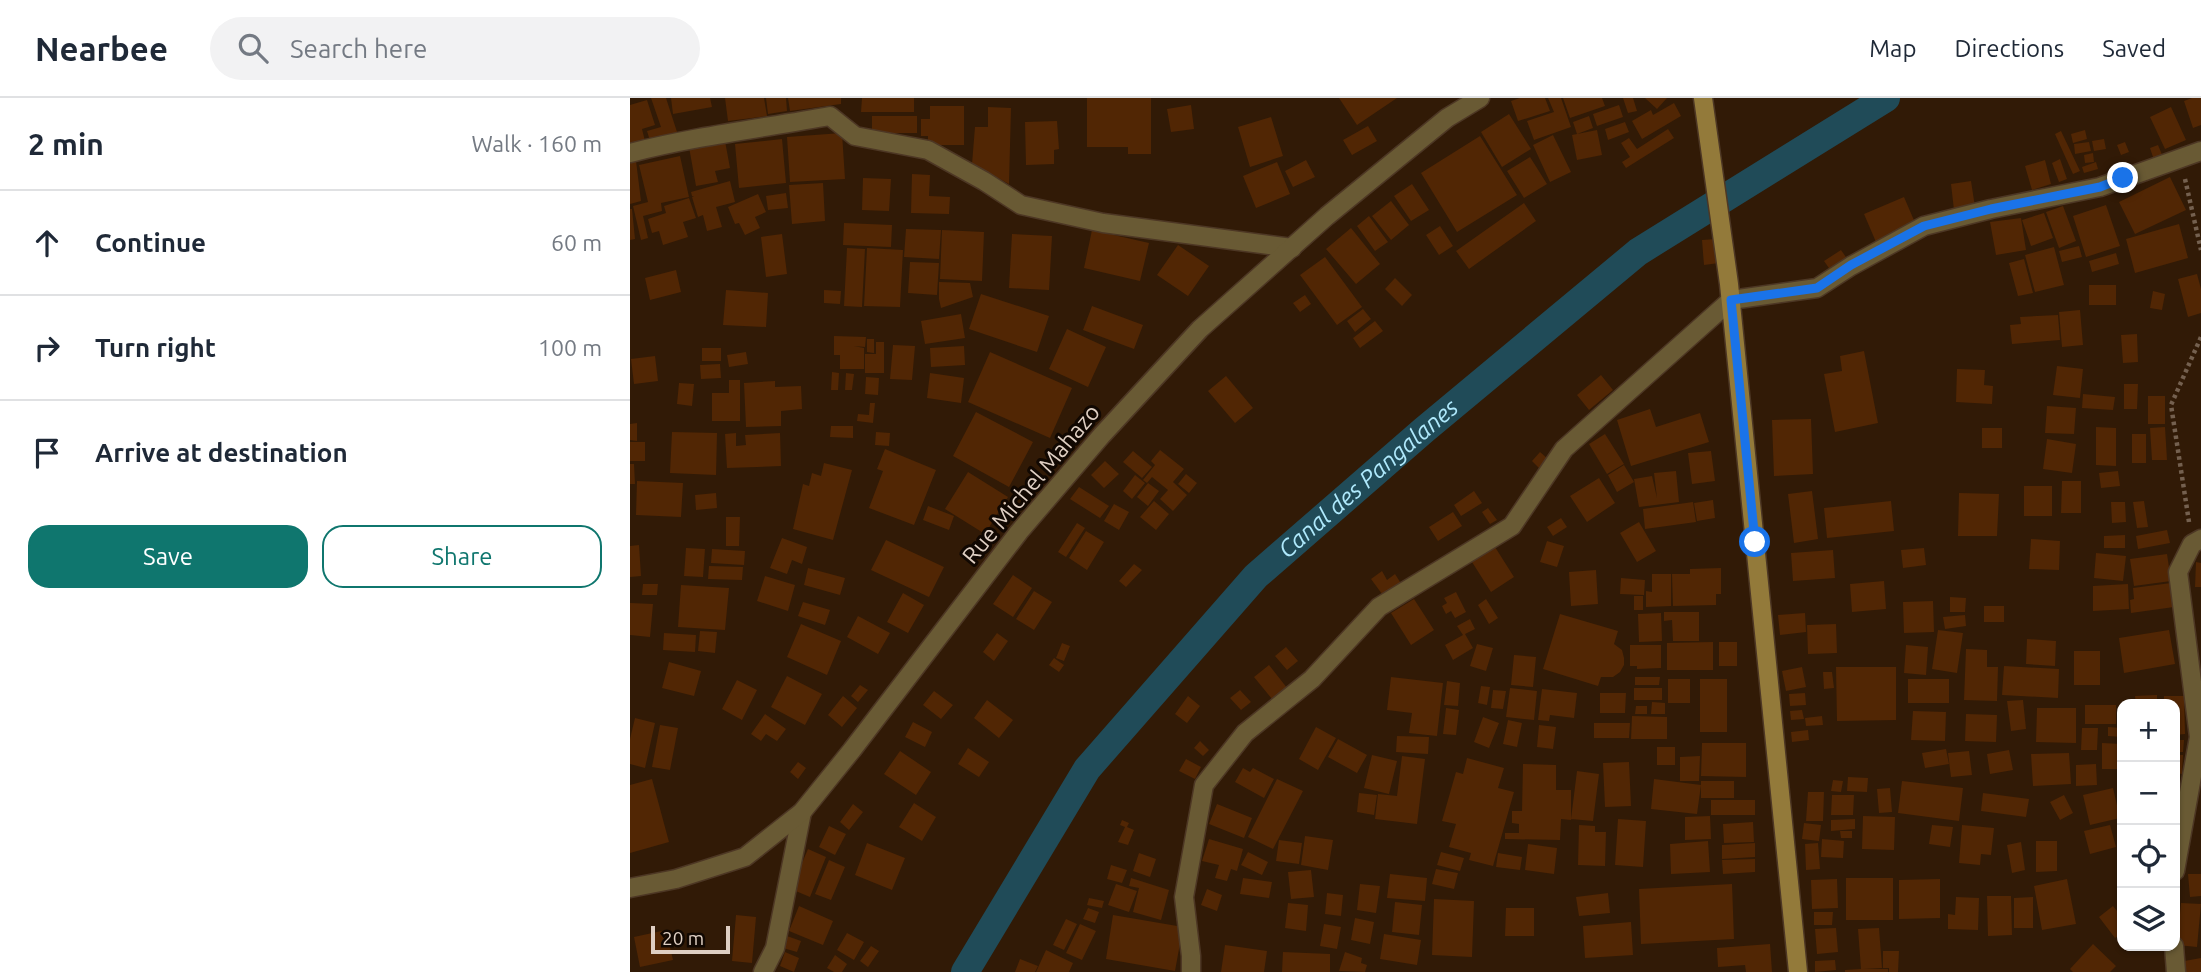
<!DOCTYPE html>
<html lang="en">
<head>
<meta charset="utf-8">
<style>
	body { margin:0; font-family:Ubuntu,sans-serif; background:#f2f2f3; color:#1f2937 }
	.controls { position:absolute; right:21px; bottom:21px; display:grid; overflow:hidden; border-radius:14px; box-shadow:0 2px 5px #0004 }
	.controls button { width:63px; height:63px; display:grid; place-items:center; padding:0; border:0; border-bottom:2px solid #e0e1e3; background:#fff; color:#1f2937; font:35px sans-serif }
	.scale { position:absolute; left:21px; bottom:18px; width:79px; box-sizing:border-box; padding-left:7px; border:4px solid #dfcfc3; border-top:0; font-size:19px; line-height:24px; white-space:nowrap; color:#dfcfc3; -webkit-text-stroke:5px #110802; paint-order:stroke }
	.stop { position:absolute; width:21px; height:21px; margin:-16px; border:5px solid #1a73e8; border-radius:50%; background:#fff }
	.stop.end { background:#1a73e8; border-color:#fff; box-shadow:0 2px 7px #0008 }
	.list { margin:0; padding:0; list-style:none }
	h2 { display:flex; justify-content:space-between; align-items:center; height:91px; margin:0; padding:0 28px; font-size:30px }
	h2 small { font-size:23px; font-weight:400; color:#747a83 }
	.list li { display:grid; grid-template-columns:46px 1fr auto; gap:21px; align-items:center; box-sizing:border-box; height:105px; padding:0 28px; border-top:2px solid #e0e1e3 }
	.list b { display:block; font-size:26px; white-space:nowrap }
	.list em { font-size:23px; font-style:normal; color:#747a83 }
	.actions { display:flex; gap:14px; padding:21px 28px }
	.actions a { flex:1; padding:16px 0; border:2px solid #0f766e; border-radius:21px; text-align:center; font-size:24px; color:#0f766e }
	.actions .main { background:#0f766e; color:#fff }
	.icon { flex:none; width:38px; height:38px; fill:none; stroke:currentColor; stroke-width:2; stroke-linecap:round; stroke-linejoin:round }
	.map { position:relative; flex:none; width:1571px; height:874px; overflow:hidden }
	header { display:flex; align-items:center; gap:42px; box-sizing:border-box; height:98px; padding:0 35px; background:#fff; border-bottom:2px solid #e0e1e3 }
	header strong { font-size:33px }
	nav { display:flex; gap:38px; margin-inline-start:auto; font-size:24px }
	.search { width:490px; height:63px; background:#f2f2f3; display:flex; align-items:center; gap:18px; box-sizing:border-box; padding:0 24px; border-radius:38px; color:#747a83; font-size:26px }
	main { display:flex }
	aside { flex:1; background:#fff }
	.map>svg:first-child { display:block }
</style>
</head>
<body>
<header>
<strong>Nearbee</strong>
<div class="search"><svg class="icon" aria-label="search" viewBox="0 0 24 24"><circle cx="10" cy="10" r="6"/><path d="M15 15l6 6"/></svg>Search here</div>
<nav><a>Map</a><a>Directions</a><a>Saved</a></nav>
</header>
<main>
<aside>
<h2>2 min<small>Walk · 160 m</small></h2>
<ul class="list">
<li><svg class="icon" aria-label="ahead" viewBox="0 0 24 24"><path d="M12 20V5M6 11l6-6 6 6"/></svg><div><b>Continue</b></div><em>60 m</em></li>
<li><svg class="icon" aria-label="right" viewBox="0 0 24 24"><path d="M7 20v-9h11M14 6l5 5-5 5"/></svg><div><b>Turn right</b></div><em>100 m</em></li>
<li><svg class="icon" aria-label="arrive" viewBox="0 0 24 24"><path d="M6 21V4h12l-3 4 3 4H6"/></svg><div><b>Arrive at destination</b></div></li>
</ul>
<div class="actions"><a class="main">Save</a><a>Share</a></div>
</aside>
<div class="map">
<svg width="1571" height="874" viewBox="0 0 1571 874">
	<rect width="100%" height="100%" fill="#311a06"/>
	<g fill="none" stroke-linecap="round" stroke-linejoin="round">
		<path stroke="#204b58" stroke-width="28" id="s1" d="M 335,874 L 457,671 L 626,478 L 794,332 L 1008,154 L 1256,0"/>
	</g>
	<path fill="#512604" d="M 21,0 L 36,0 L 48,37 L 21,46 L 17,33 L 31,29 Z
		M 41,0 L 80,0 L 82,9 L 43,16 Z
		M 95,0 L 134,0 L 137,18 L 98,23 Z
		M 136,0 L 156,0 L 157,13 L 138,16 Z
		M 158,0 L 211,0 L 211,6 L 160,13 Z
		M 232,0 L 284,0 L 284,14 L 231,14 Z
		M 457,0 L 521,0 L 521,56 L 498,56 L 498,49 L 457,49 Z
		M 709,0 L 767,0 L 727,27 Z
		M 890,0 L 915,0 L 920,13 L 888,23 L 881,3 Z
		M 918,0 L 931,0 L 941,29 L 904,42 L 897,23 L 924,14 Z
		M 933,0 L 972,0 L 975,8 L 940,20 Z
		M 993,0 L 1003,0 L 1007,13 L 998,15 Z
		M 1015,0 L 1037,0 L 1027,11 Z
		M 1562,0 L 1571,0 L 1571,27 L 1563,30 L 1554,3 Z
		M 17,2 L 25,27 L 12,31 L 15,43 L 0,48 L 0,7 Z
		M 1044,5 L 1051,18 L 1012,41 L 1002,23 L 1021,12 L 1023,17 Z
		M 561,7 L 564,31 L 541,34 L 537,11 Z
		M 989,7 L 993,19 L 967,28 L 963,16 Z
		M 300,8 L 334,8 L 334,47 L 298,47 L 298,38 L 291,38 L 291,21 L 300,21 Z
		M 358,9 L 381,10 L 379,86 L 342,66 L 345,29 L 358,29 Z
		M 1541,9 L 1556,42 L 1535,51 L 1520,19 Z
		M 879,16 L 901,51 L 872,69 L 851,34 Z
		M 242,18 L 287,18 L 287,35 L 242,35 Z
		M 959,18 L 963,30 L 947,36 L 943,24 Z
		M 641,19 L 653,58 L 620,69 L 608,29 Z
		M 427,23 L 429,51 L 424,52 L 424,66 L 396,67 L 395,24 Z
		M 995,24 L 999,34 L 978,42 L 975,31 Z
		M 738,28 L 747,43 L 722,57 L 713,42 Z
		M 1038,31 L 1044,40 L 996,70 L 992,64 L 1000,59 L 991,45 L 999,40 L 1007,51 Z
		M 967,32 L 972,57 L 947,62 L 942,37 Z
		M 1455,32 L 1457,41 L 1443,45 L 1441,36 Z
		M 1431,33 L 1450,73 L 1443,76 L 1425,36 Z
		M 212,35 L 215,81 L 160,84 L 157,39 Z
		M 923,37 L 941,74 L 920,84 L 903,47 Z
		M 850,38 L 887,97 L 827,134 L 791,75 Z
		M 152,41 L 156,85 L 109,90 L 105,46 Z
		M 1474,41 L 1476,51 L 1464,53 L 1462,43 Z
		M 95,43 L 100,70 L 85,73 L 88,84 L 66,88 L 59,49 Z
		M 1459,44 L 1461,53 L 1445,56 L 1444,46 Z
		M 1495,44 L 1499,54 L 1491,57 L 1487,47 Z
		M 1528,47 L 1533,59 L 1524,62 L 1520,50 Z
		M 1463,55 L 1464,64 L 1455,65 L 1454,57 Z
		M 50,58 L 59,99 L 31,105 L 32,113 L 13,118 L 18,140 L 11,142 L 3,108 L 18,104 L 9,67 Z
		M 900,59 L 917,86 L 894,100 L 877,73 Z
		M 1430,61 L 1437,81 L 1429,84 L 1422,65 Z
		M 676,62 L 685,79 L 663,89 L 655,73 Z
		M 1415,62 L 1421,86 L 1402,92 L 1395,68 Z
		M 6,63 L 11,103 L 0,106 L 0,65 Z
		M 647,64 L 660,96 L 626,110 L 613,78 Z
		M 1466,64 L 1468,71 L 1454,75 L 1452,69 Z
		M 282,76 L 300,77 L 299,98 L 320,99 L 319,116 L 281,115 Z
		M 1540,79 L 1556,112 L 1505,136 L 1489,104 Z
		M 233,80 L 261,81 L 259,113 L 232,112 Z
		M 100,83 L 105,104 L 86,109 L 92,129 L 77,133 L 73,117 L 68,119 L 62,99 L 64,98 L 62,98 L 61,94 Z
		M 1341,83 L 1345,109 L 1324,112 L 1321,86 Z
		M 193,85 L 195,123 L 162,126 L 159,87 Z
		M 782,86 L 799,112 L 781,123 L 764,98 Z
		M 156,95 L 158,110 L 138,112 L 136,98 Z
		M 128,96 L 136,114 L 125,119 L 130,130 L 115,137 L 109,125 L 105,126 L 98,109 Z
		M 1274,99 L 1286,127 L 1246,144 L 1234,116 Z
		M 59,100 L 66,120 L 53,124 L 58,139 L 33,147 L 29,133 L 22,135 L 18,121 L 36,115 L 34,108 Z
		M 761,103 L 779,127 L 761,142 L 742,118 Z
		M 894,105 L 906,123 L 839,171 L 826,153 Z
		M 1476,107 L 1490,148 L 1456,159 L 1443,118 Z
		M 1433,108 L 1446,143 L 1429,150 L 1416,114 Z
		M 0,111 L 2,111 L 5,141 L 0,142 Z
		M 1414,115 L 1423,140 L 1401,148 L 1392,122 Z
		M 739,118 L 758,144 L 745,153 L 727,128 Z
		M 1391,120 L 1396,152 L 1366,157 L 1360,124 Z
		M 214,125 L 262,127 L 261,149 L 213,147 Z
		M 1549,126 L 1558,160 L 1505,175 L 1496,141 Z
		M 810,128 L 823,148 L 809,157 L 796,137 Z
		M 721,130 L 750,166 L 726,186 L 696,151 Z
		M 276,131 L 311,132 L 309,161 L 274,159 Z
		M 312,132 L 354,134 L 352,183 L 310,181 Z
		M 462,132 L 519,145 L 510,183 L 454,170 Z
		M 152,136 L 157,176 L 136,179 L 131,139 Z
		M 382,136 L 422,138 L 419,192 L 379,190 Z
		M 1086,141 L 1089,165 L 1074,167 L 1072,142 Z
		M 548,147 L 579,168 L 558,198 L 527,177 Z
		M 1449,148 L 1452,159 L 1432,164 L 1429,153 Z
		M 1424,149 L 1434,187 L 1405,194 L 1395,157 Z
		M 217,150 L 235,151 L 232,209 L 214,208 Z
		M 237,150 L 273,152 L 270,209 L 234,208 Z
		M 1211,152 L 1218,162 L 1201,173 L 1194,163 Z
		M 1486,155 L 1489,166 L 1462,174 L 1459,163 Z
		M 695,159 L 732,209 L 707,227 L 670,177 Z
		M 1394,161 L 1403,195 L 1388,198 L 1379,165 Z
		M 280,164 L 309,165 L 307,197 L 278,195 Z
		M 46,172 L 51,194 L 20,202 L 15,180 Z
		M 1567,176 L 1571,191 L 1571,215 L 1558,219 L 1548,181 Z
		M 765,180 L 782,197 L 772,208 L 755,191 Z
		M 309,184 L 340,185 L 343,199 L 311,210 L 309,201 Z
		M 1459,187 L 1486,187 L 1486,207 L 1459,207 Z
		M 96,192 L 138,195 L 136,229 L 93,227 Z
		M 194,192 L 211,193 L 210,206 L 194,205 Z
		M 1523,193 L 1535,196 L 1532,212 L 1520,210 Z
		M 351,196 L 419,218 L 407,254 L 339,231 Z
		M 675,197 L 681,206 L 670,214 L 663,205 Z
		M 462,208 L 513,227 L 504,251 L 453,232 Z
		M 733,211 L 741,221 L 725,234 L 717,223 Z
		M 1450,212 L 1453,247 L 1432,249 L 1429,214 Z
		M 331,216 L 335,240 L 295,246 L 291,223 Z
		M 1428,217 L 1430,242 L 1382,246 L 1380,227 L 1391,226 L 1390,219 Z
		M 745,223 L 753,233 L 730,250 L 723,240 Z
		M 437,231 L 476,249 L 458,289 L 419,271 Z
		M 1507,236 L 1508,264 L 1493,265 L 1491,237 Z
		M 204,238 L 236,239 L 235,249 L 224,248 L 234,250 L 234,271 L 210,271 L 210,257 L 204,257 Z
		M 237,241 L 244,241 L 244,255 L 237,254 Z
		M 246,244 L 254,244 L 254,275 L 235,275 L 235,256 L 246,256 Z
		M 263,247 L 285,248 L 282,282 L 260,281 Z
		M 334,248 L 335,267 L 301,269 L 300,250 Z
		M 72,250 L 91,250 L 91,263 L 72,263 Z
		M 1234,253 L 1248,325 L 1205,334 L 1194,276 L 1212,273 L 1210,258 Z
		M 116,254 L 118,266 L 99,269 L 97,257 Z
		M 360,254 L 442,290 L 420,340 L 338,304 Z
		M 25,258 L 28,283 L 4,286 L 1,261 Z
		M 90,266 L 91,280 L 71,281 L 70,267 Z
		M 1427,268 L 1453,271 L 1450,300 L 1423,297 Z
		M 1327,271 L 1355,272 L 1354,287 L 1363,288 L 1362,306 L 1326,304 Z
		M 202,274 L 209,275 L 208,292 L 201,292 Z
		M 216,275 L 224,276 L 222,292 L 215,292 Z
		M 300,275 L 334,280 L 331,305 L 297,300 Z
		M 971,277 L 983,292 L 959,312 L 947,297 Z
		M 596,278 L 623,310 L 605,325 L 578,293 Z
		M 236,279 L 249,280 L 248,297 L 235,296 Z
		M 99,282 L 110,282 L 110,323 L 82,323 L 82,295 L 99,295 Z
		M 145,283 L 145,289 L 171,288 L 172,311 L 151,313 L 151,328 L 116,329 L 114,285 Z
		M 49,285 L 64,286 L 62,308 L 47,306 Z
		M 1494,286 L 1508,286 L 1507,311 L 1494,311 Z
		M 1453,296 L 1485,299 L 1483,312 L 1452,310 Z
		M 1518,298 L 1535,298 L 1535,326 L 1518,326 Z
		M 240,305 L 245,305 L 243,325 L 227,323 L 228,316 L 239,317 Z
		M 1417,308 L 1446,310 L 1444,336 L 1415,335 Z
		M 1020,311 L 1026,329 L 1070,315 L 1079,344 L 1001,368 L 987,322 Z
		M 346,314 L 403,344 L 379,389 L 323,358 Z
		M 1181,321 L 1183,376 L 1144,378 L 1142,322 Z
		M 7,325 L 7,343 L 0,342 L 0,326 Z
		M 201,328 L 223,328 L 223,340 L 200,339 Z
		M 1466,329 L 1486,330 L 1486,368 L 1466,367 Z
		M 1535,329 L 1537,362 L 1522,362 L 1520,330 Z
		M 1352,330 L 1372,330 L 1372,350 L 1352,350 Z
		M 42,334 L 87,335 L 86,377 L 40,375 Z
		M 246,334 L 260,335 L 259,348 L 245,347 Z
		M 106,335 L 106,348 L 116,347 L 115,337 L 150,335 L 151,368 L 97,370 L 95,336 Z
		M 975,336 L 994,366 L 977,376 L 959,346 Z
		M 1502,336 L 1516,336 L 1516,365 L 1502,365 Z
		M 1417,341 L 1446,346 L 1442,375 L 1413,371 Z
		M 0,344 L 15,344 L 15,363 L 0,363 Z
		M 255,351 L 306,372 L 284,427 L 239,410 L 253,373 L 247,371 Z
		M 530,352 L 554,371 L 543,384 L 557,397 L 543,413 L 530,401 L 538,392 L 522,379 L 517,385 L 513,382 L 525,367 L 521,363 Z
		M 503,353 L 522,369 L 512,380 L 493,364 Z
		M 1081,353 L 1085,383 L 1062,386 L 1058,355 Z
		M 910,354 L 918,361 L 909,370 L 902,363 Z
		M 475,363 L 489,376 L 474,390 L 461,377 Z
		M 194,365 L 222,372 L 203,442 L 163,431 L 173,386 L 179,388 L 182,375 L 191,378 Z
		M 0,366 L 4,366 L 5,386 L 0,386 Z
		M 994,367 L 1004,384 L 987,394 L 978,377 Z
		M 1046,373 L 1049,404 L 1009,409 L 1004,381 L 1022,378 L 1027,400 L 1024,375 Z
		M 1488,373 L 1490,388 L 1471,390 L 1469,375 Z
		M 338,374 L 378,399 L 355,436 L 315,411 Z
		M 556,376 L 567,385 L 559,395 L 548,386 Z
		M 505,377 L 515,385 L 502,401 L 493,393 Z
		M 969,380 L 985,405 L 957,424 L 940,398 Z
		M 7,383 L 53,385 L 51,419 L 6,417 Z
		M 1432,383 L 1451,383 L 1451,415 L 1431,415 Z
		M 518,385 L 529,393 L 518,408 L 507,399 Z
		M 1394,388 L 1422,388 L 1422,418 L 1394,418 Z
		M 449,389 L 479,408 L 470,420 L 440,401 Z
		M 844,393 L 852,405 L 831,418 L 824,407 Z
		M 1182,393 L 1188,441 L 1164,445 L 1158,396 Z
		M 86,395 L 87,410 L 66,412 L 65,397 Z
		M 1329,395 L 1369,396 L 1367,438 L 1328,438 Z
		M 1083,402 L 1085,420 L 1067,423 L 1064,405 Z
		M 524,403 L 539,416 L 526,432 L 510,419 Z
		M 1261,403 L 1264,433 L 1197,440 L 1194,410 Z
		M 1514,403 L 1518,429 L 1507,430 L 1503,404 Z
		M 1063,404 L 1066,424 L 1015,431 L 1013,411 Z
		M 1481,404 L 1495,404 L 1496,424 L 1482,425 Z
		M 484,406 L 499,414 L 489,432 L 474,423 Z
		M 298,408 L 324,418 L 319,432 L 293,422 Z
		M 858,410 L 867,422 L 860,426 L 852,414 Z
		M 823,414 L 832,428 L 808,443 L 799,429 Z
		M 96,419 L 110,419 L 109,448 L 96,448 Z
		M 931,420 L 937,429 L 923,438 L 917,429 Z
		M 1009,424 L 1026,453 L 1007,464 L 990,435 Z
		M 447,425 L 455,430 L 436,459 L 428,454 Z
		M 1537,432 L 1540,445 L 1508,451 L 1506,438 Z
		M 456,433 L 474,444 L 457,472 L 439,460 Z
		M 1495,437 L 1495,450 L 1474,450 L 1474,438 Z
		M 152,440 L 177,449 L 172,466 L 162,462 L 157,476 L 140,470 Z
		M 1401,441 L 1430,443 L 1429,472 L 1399,471 Z
		M 256,442 L 314,469 L 299,499 L 241,472 Z
		M 917,443 L 934,448 L 927,469 L 910,464 Z
		M 9,447 L 11,478 L 0,479 L 0,448 Z
		M 865,449 L 884,479 L 861,494 L 842,464 Z
		M 56,450 L 75,451 L 73,479 L 54,478 Z
		M 1294,450 L 1296,467 L 1273,470 L 1271,452 Z
		M 82,451 L 115,453 L 114,467 L 81,465 Z
		M 1203,452 L 1205,480 L 1163,483 L 1161,455 Z
		M 1466,455 L 1496,458 L 1493,483 L 1464,480 Z
		M 1537,456 L 1541,483 L 1504,488 L 1500,461 Z
		M 1566,464 L 1571,465 L 1571,489 L 1565,489 Z
		M 504,466 L 512,472 L 496,489 L 489,483 Z
		M 79,468 L 113,469 L 112,482 L 78,481 Z
		M 178,470 L 215,480 L 210,497 L 174,487 Z
		M 1091,470 L 1091,496 L 1086,496 L 1086,507 L 1043,508 L 1042,476 L 1060,476 L 1060,471 Z
		M 966,472 L 968,506 L 941,508 L 939,474 Z
		M 752,473 L 757,482 L 765,476 L 772,487 L 755,500 L 741,481 Z
		M 1022,476 L 1041,476 L 1041,508 L 1016,509 L 1016,493 L 1022,494 Z
		M 383,477 L 402,490 L 383,519 L 363,506 Z
		M 135,478 L 165,487 L 158,513 L 127,503 Z
		M 991,480 L 1015,482 L 1014,497 L 990,496 Z
		M 1254,483 L 1256,511 L 1222,514 L 1220,486 Z
		M 1541,485 L 1544,509 L 1501,515 L 1500,502 L 1504,501 L 1503,490 Z
		M 13,486 L 28,486 L 27,497 L 12,497 Z
		M 1498,486 L 1499,511 L 1463,513 L 1463,488 Z
		M 51,487 L 99,490 L 95,532 L 48,529 Z
		M 404,493 L 422,504 L 404,532 L 386,521 Z
		M 826,494 L 836,514 L 825,520 L 821,513 L 816,516 L 812,508 L 817,505 L 814,500 Z
		M 273,495 L 294,507 L 278,535 L 257,524 Z
		M 1004,498 L 1013,498 L 1013,512 L 1004,512 Z
		M 1320,499 L 1336,500 L 1335,514 L 1320,514 Z
		M 784,501 L 804,532 L 781,547 L 761,515 Z
		M 856,501 L 868,520 L 859,526 L 848,507 Z
		M 1303,503 L 1304,534 L 1274,535 L 1273,504 Z
		M 173,504 L 200,512 L 195,527 L 168,518 Z
		M 0,505 L 23,506 L 20,539 L 0,537 Z
		M 1354,508 L 1374,508 L 1374,524 L 1354,524 Z
		M 1034,514 L 1069,514 L 1069,543 L 1043,543 L 1042,522 L 1034,523 Z
		M 1031,515 L 1032,543 L 1009,544 L 1008,516 Z
		M 1175,515 L 1176,534 L 1150,537 L 1148,517 Z
		M 930,516 L 988,533 L 984,546 L 992,552 L 994,560 L 994,567 L 990,574 L 983,579 L 971,579 L 968,588 L 913,571 Z
		M 1335,517 L 1336,528 L 1315,531 L 1313,519 Z
		M 228,518 L 260,535 L 248,556 L 217,539 Z
		M 840,521 L 845,531 L 835,536 L 843,550 L 823,562 L 815,547 L 833,537 L 827,528 Z
		M 171,526 L 211,543 L 197,577 L 157,559 Z
		M 1206,526 L 1207,555 L 1178,556 L 1177,527 Z
		M 1308,532 L 1333,535 L 1327,575 L 1302,571 Z
		M 1539,532 L 1545,566 L 1494,575 L 1489,540 Z
		M 70,533 L 87,534 L 85,555 L 68,553 Z
		M 34,535 L 66,537 L 65,554 L 33,552 Z
		M 367,535 L 378,543 L 364,563 L 353,554 Z
		M 1397,541 L 1426,543 L 1425,568 L 1396,566 Z
		M 1083,544 L 1083,572 L 1037,572 L 1037,545 Z
		M 1089,544 L 1107,544 L 1107,568 L 1089,568 Z
		M 432,545 L 440,548 L 434,563 L 426,560 Z
		M 847,546 L 863,550 L 856,573 L 840,568 Z
		M 1000,547 L 1031,547 L 1031,570 L 1007,571 L 1007,568 L 1000,568 Z
		M 1276,547 L 1298,549 L 1296,577 L 1274,575 Z
		M 656,549 L 668,563 L 657,572 L 645,558 Z
		M 1336,551 L 1357,552 L 1357,569 L 1368,569 L 1367,603 L 1334,602 Z
		M 1444,553 L 1470,553 L 1470,587 L 1444,587 Z
		M 884,557 L 906,559 L 903,589 L 881,587 Z
		M 424,560 L 434,567 L 429,574 L 419,567 Z
		M 39,564 L 71,573 L 64,598 L 32,590 Z
		M 639,567 L 661,595 L 647,607 L 624,579 Z
		M 1374,568 L 1429,571 L 1428,600 L 1372,597 Z
		M 1172,569 L 1176,589 L 1156,593 L 1152,573 Z
		M 1206,569 L 1266,569 L 1266,622 L 1207,623 Z
		M 1193,574 L 1202,574 L 1204,590 L 1194,591 Z
		M 157,578 L 192,596 L 175,627 L 141,609 Z
		M 761,579 L 813,585 L 807,638 L 779,635 L 782,615 L 757,612 Z
		M 1005,579 L 1030,579 L 1029,587 L 1005,587 Z
		M 1038,581 L 1060,581 L 1060,605 L 1038,605 Z
		M 1070,581 L 1097,581 L 1097,634 L 1070,634 Z
		M 1278,581 L 1319,581 L 1319,605 L 1278,605 Z
		M 107,582 L 127,592 L 112,622 L 92,611 Z
		M 817,583 L 830,585 L 828,608 L 814,607 Z
		M 230,587 L 238,592 L 228,604 L 221,598 Z
		M 851,588 L 860,589 L 857,607 L 848,605 Z
		M 880,590 L 907,593 L 904,622 L 876,619 Z
		M 1004,590 L 1032,590 L 1032,602 L 1004,602 Z
		M 912,591 L 947,595 L 944,620 L 920,617 L 919,623 L 908,622 Z
		M 610,592 L 621,604 L 611,612 L 600,600 Z
		M 863,592 L 876,593 L 873,611 L 861,610 Z
		M 304,593 L 323,607 L 311,621 L 293,607 Z
		M 970,595 L 996,595 L 995,615 L 970,615 Z
		M 1175,595 L 1176,607 L 1160,608 L 1159,596 Z
		M 1527,597 L 1527,606 L 1506,606 L 1505,598 Z
		M 213,598 L 227,610 L 212,629 L 198,617 Z
		M 558,598 L 570,608 L 557,625 L 545,616 Z
		M 1534,598 L 1554,598 L 1555,636 L 1545,637 L 1545,606 L 1534,606 Z
		M 357,602 L 383,622 L 369,640 L 344,620 Z
		M 1393,602 L 1396,631 L 1381,633 L 1377,603 Z
		M 1022,604 L 1035,605 L 1035,616 L 1021,616 Z
		M 1455,607 L 1486,607 L 1486,626 L 1455,626 Z
		M 1006,608 L 1017,608 L 1017,616 L 1005,616 Z
		M 816,610 L 829,612 L 826,637 L 813,636 Z
		M 1407,610 L 1446,610 L 1446,645 L 1406,644 Z
		M 1172,612 L 1174,621 L 1161,622 L 1160,613 Z
		M 1283,613 L 1316,614 L 1315,643 L 1281,642 Z
		M 135,616 L 156,631 L 147,643 L 136,636 L 131,643 L 121,636 Z
		M 1336,616 L 1367,617 L 1366,644 L 1335,643 Z
		M 1002,618 L 1037,619 L 1037,641 L 1001,641 Z
		M 1192,618 L 1193,627 L 1176,628 L 1175,620 Z
		M 853,619 L 869,625 L 859,650 L 844,644 Z
		M 5,620 L 25,625 L 15,670 L 0,666 L 0,641 Z
		M 878,622 L 892,625 L 887,649 L 873,646 Z
		M 283,624 L 302,634 L 295,649 L 275,639 Z
		M 964,625 L 1000,625 L 999,640 L 964,640 Z
		M 30,627 L 48,630 L 40,672 L 22,669 Z
		M 909,627 L 926,629 L 923,651 L 907,649 Z
		M 686,629 L 706,640 L 688,672 L 669,661 Z
		M 1478,629 L 1492,630 L 1492,639 L 1478,638 Z
		M 1452,630 L 1468,630 L 1467,652 L 1451,652 Z
		M 1178,632 L 1179,642 L 1162,644 L 1161,634 Z
		M 767,638 L 799,639 L 798,656 L 766,654 Z
		M 708,641 L 737,657 L 727,675 L 698,659 Z
		M 1545,642 L 1554,642 L 1553,654 L 1545,654 Z
		M 570,643 L 579,652 L 573,658 L 564,650 Z
		M 1072,645 L 1116,645 L 1116,679 L 1071,678 Z
		M 1472,645 L 1492,646 L 1492,671 L 1472,671 Z
		M 1027,649 L 1045,649 L 1045,667 L 1027,667 Z
		M 338,650 L 359,664 L 349,679 L 328,666 Z
		M 1316,651 L 1319,666 L 1295,670 L 1292,655 Z
		M 1379,652 L 1383,672 L 1360,676 L 1357,656 Z
		M 270,653 L 301,674 L 286,697 L 254,676 Z
		M 1339,653 L 1342,677 L 1321,679 L 1318,655 Z
		M 1439,655 L 1441,686 L 1403,688 L 1401,656 Z
		M 742,657 L 767,663 L 759,696 L 734,690 Z
		M 1545,657 L 1553,657 L 1552,676 L 1545,675 Z
		M 772,658 L 795,661 L 787,726 L 745,721 L 748,696 L 767,698 Z
		M 1070,658 L 1069,683 L 1050,683 L 1050,659 Z
		M 837,660 L 874,670 L 868,690 L 884,694 L 863,768 L 839,762 L 841,755 L 819,749 L 826,726 L 812,723 L 826,674 L 833,676 Z
		M 556,661 L 571,669 L 565,681 L 549,673 Z
		M 168,664 L 176,670 L 168,681 L 160,674 Z
		M 999,664 L 1001,708 L 975,709 L 973,665 Z
		M 893,666 L 926,667 L 926,692 L 941,692 L 941,722 L 931,721 L 930,742 L 875,741 L 875,735 L 889,735 L 889,726 L 882,725 L 882,713 L 892,713 Z
		M 1466,666 L 1467,687 L 1446,688 L 1446,667 Z
		M 613,670 L 620,674 L 623,670 L 644,681 L 634,700 L 605,684 Z
		M 947,673 L 969,676 L 963,723 L 941,721 Z
		M 1218,679 L 1238,680 L 1237,694 L 1217,693 Z
		M 22,681 L 39,744 L 0,755 L 0,687 Z
		M 647,681 L 673,693 L 643,751 L 618,739 Z
		M 1024,681 L 1071,687 L 1067,716 L 1021,711 Z
		M 1203,682 L 1213,683 L 1211,694 L 1201,693 Z
		M 1071,683 L 1104,683 L 1104,700 L 1071,700 Z
		M 1272,683 L 1333,690 L 1329,723 L 1268,715 Z
		M 1260,690 L 1262,714 L 1249,715 L 1247,691 Z
		M 1483,690 L 1490,720 L 1460,727 L 1453,697 Z
		M 1178,694 L 1194,694 L 1193,723 L 1176,723 Z
		M 729,695 L 747,697 L 744,717 L 727,714 Z
		M 1353,695 L 1399,701 L 1396,719 L 1351,713 Z
		M 1202,697 L 1224,697 L 1223,717 L 1201,717 Z
		M 1434,697 L 1443,715 L 1430,722 L 1420,704 Z
		M 1081,702 L 1125,702 L 1125,717 L 1081,717 Z
		M 284,705 L 306,719 L 292,743 L 269,729 Z
		M 223,706 L 233,714 L 219,732 L 210,724 Z
		M 587,706 L 622,720 L 614,740 L 579,726 Z
		M 1080,718 L 1081,741 L 1055,742 L 1055,719 Z
		M 1233,718 L 1265,719 L 1264,752 L 1232,751 Z
		M 988,721 L 1016,723 L 1013,769 L 985,767 Z
		M 1225,721 L 1225,731 L 1201,733 L 1201,722 Z
		M 492,722 L 499,725 L 497,729 L 504,732 L 498,747 L 488,744 L 495,729 L 490,727 Z
		M 1123,724 L 1124,744 L 1094,745 L 1093,726 Z
		M 1174,725 L 1191,727 L 1189,743 L 1172,741 Z
		M 949,727 L 965,728 L 965,734 L 976,734 L 975,768 L 948,767 Z
		M 1302,727 L 1323,729 L 1320,749 L 1299,746 Z
		M 1332,727 L 1364,730 L 1361,757 L 1351,756 L 1350,767 L 1329,765 Z
		M 1480,727 L 1486,749 L 1460,756 L 1454,733 Z
		M 199,728 L 216,736 L 205,757 L 189,749 Z
		M 1210,733 L 1222,733 L 1222,740 L 1211,740 Z
		M 675,738 L 703,742 L 698,772 L 671,767 Z
		M 579,741 L 613,751 L 607,773 L 601,771 L 597,783 L 585,780 L 589,767 L 572,763 Z
		M 1192,741 L 1214,743 L 1213,760 L 1191,759 Z
		M 649,742 L 672,745 L 669,766 L 646,763 Z
		M 1078,743 L 1080,774 L 1041,776 L 1040,746 Z
		M 1406,743 L 1427,743 L 1427,773 L 1406,774 Z
		M 1391,744 L 1395,772 L 1382,775 L 1377,747 Z
		M 237,745 L 275,760 L 262,792 L 225,777 Z
		M 1125,745 L 1125,759 L 1092,761 L 1092,747 Z
		M 1188,745 L 1190,771 L 1176,772 L 1175,746 Z
		M 898,746 L 927,750 L 924,776 L 895,772 Z
		M 178,751 L 196,759 L 180,799 L 161,791 Z
		M 618,754 L 638,764 L 632,777 L 611,767 Z
		M 811,754 L 834,760 L 830,773 L 807,767 Z
		M 509,755 L 526,761 L 520,779 L 503,773 Z
		M 868,755 L 892,759 L 890,772 L 866,769 Z
		M 1125,761 L 1125,774 L 1093,776 L 1092,762 Z
		M 199,762 L 215,769 L 201,802 L 185,796 Z
		M 481,767 L 497,772 L 492,785 L 477,781 Z
		M 806,771 L 828,775 L 824,791 L 802,786 Z
		M 681,772 L 684,799 L 661,801 L 658,774 Z
		M 760,776 L 797,780 L 795,803 L 757,800 Z
		M 1558,776 L 1571,776 L 1571,798 L 1560,799 Z
		M 501,780 L 539,792 L 531,822 L 503,814 L 509,790 L 499,788 Z
		M 613,780 L 642,784 L 639,800 L 610,796 Z
		M 1216,780 L 1263,780 L 1263,822 L 1216,822 Z
		M 1207,781 L 1208,810 L 1182,811 L 1181,782 Z
		M 1310,781 L 1310,820 L 1269,821 L 1269,782 Z
		M 1437,781 L 1446,826 L 1412,832 L 1404,788 Z
		M 486,786 L 507,793 L 499,814 L 478,807 Z
		M 730,786 L 750,788 L 746,815 L 727,812 Z
		M 1102,786 L 1104,841 L 1011,846 L 1009,791 Z
		M 577,791 L 592,797 L 587,813 L 571,807 Z
		M 697,795 L 713,797 L 711,818 L 695,816 Z
		M 978,795 L 980,815 L 949,818 L 946,799 Z
		M 1357,798 L 1381,798 L 1382,837 L 1358,838 Z
		M 1326,799 L 1349,800 L 1348,832 L 1318,831 L 1318,816 L 1325,817 Z
		M 1403,799 L 1403,830 L 1384,830 L 1384,800 Z
		M 459,800 L 474,803 L 472,810 L 457,807 Z
		M 804,801 L 844,803 L 842,859 L 802,857 Z
		M 765,804 L 792,807 L 789,837 L 762,834 Z
		M 658,805 L 678,807 L 676,833 L 655,830 Z
		M 1551,805 L 1571,806 L 1567,849 L 1547,847 Z
		M 169,808 L 203,823 L 193,847 L 159,833 Z
		M 1483,808 L 1492,819 L 1492,835 L 1485,840 L 1469,819 Z
		M 458,810 L 469,814 L 465,825 L 453,821 Z
		M 876,810 L 904,810 L 904,838 L 875,838 Z
		M 1184,814 L 1203,814 L 1202,827 L 1184,827 Z
		M 106,817 L 126,819 L 122,865 L 102,863 Z
		M 483,817 L 553,829 L 545,873 L 476,861 Z
		M 725,820 L 744,824 L 740,846 L 721,842 Z
		M 436,821 L 447,826 L 434,852 L 423,847 Z
		M 1001,824 L 1003,857 L 955,860 L 953,828 Z
		M 450,826 L 466,833 L 452,862 L 436,855 Z
		M 694,826 L 711,829 L 707,851 L 690,848 Z
		M 1206,830 L 1208,854 L 1187,856 L 1185,831 Z
		M 1249,830 L 1252,870 L 1233,871 L 1258,871 L 1258,874 L 1215,874 L 1215,872 L 1231,871 L 1228,831 Z
		M 36,832 L 43,862 L 10,869 L 4,839 Z
		M 217,835 L 234,844 L 224,862 L 207,852 Z
		M 754,836 L 791,842 L 787,867 L 750,861 Z
		M 157,838 L 171,843 L 167,854 L 153,850 Z
		M 1140,846 L 1142,874 L 1116,874 L 1115,867 L 1088,869 L 1087,850 Z
		M 1463,846 L 1486,868 L 1480,874 L 1443,874 L 1440,871 Z
		M 595,847 L 637,853 L 634,874 L 591,874 Z
		M 241,848 L 249,853 L 238,869 L 230,863 Z
		M 416,852 L 443,865 L 439,874 L 406,874 Z
		M 1253,853 L 1269,853 L 1268,874 L 1259,874 L 1259,870 L 1253,870 Z
		M 155,854 L 169,860 L 164,874 L 150,868 Z
		M 653,854 L 700,856 L 700,874 L 652,874 Z
		M 715,854 L 732,860 L 731,865 L 737,867 L 735,874 L 709,873 Z
		M 205,857 L 217,866 L 212,874 L 204,874 L 197,870 Z
		M 1571,860 L 1571,874 L 1550,874 L 1549,864 Z
		M 390,861 L 408,868 L 405,874 L 385,874 Z
		M 1205,862 L 1206,872 L 1185,874 L 1185,863 Z"/>
	<g fill="none" stroke-linecap="round" stroke-linejoin="round">
		<defs>
			<path id="minor" d="M 0,55 C 66,38 134,30 200,18 L 225,38 L 298,52 L 354,83 L 391,107 L 473,125 L 662,150
				M 1545,773 L 1569,639 L 1548,474 L 1562,446 L 1571,441
				M 1544,848 L 1546,874
				M 133,874 L 145,850 L 172,714
				M 561,874 L 561,858 L 554,799 L 574,687 L 615,635 L 682,581 L 749,509 L 882,428 L 934,351 L 1101,202 L 1187,190 L 1221,168 L 1294,128 L 1361,111 L 1470,89 L 1571,53"/>
			<path id="tertiary" d="M 0,790 L 46,781 L 115,759 L 172,714 L 222,652 L 389,434 L 472,337 L 570,231 L 697,118 L 817,20 L 850,0"/>
			<path id="secondary" d="M 1073,0 L 1099,186 L 1168,874"/>
		</defs>
		<use href="#minor" stroke="#4d3724" stroke-width="21"/>
		<use href="#tertiary" stroke="#4d3724" stroke-width="21"/>
		<use href="#secondary" stroke="#4d3724" stroke-width="21"/>
		<path stroke="#74604f" stroke-width="4.5" stroke-dasharray="3.5 3.5" stroke-linecap="butt" d="M 1555,81 L 1571,152
			M 1559,424 L 1541,307 L 1571,239"/>
		<use href="#minor" stroke="#695a34" stroke-width="18"/>
		<use href="#tertiary" stroke="#695a34" stroke-width="18"/>
		<use href="#secondary" stroke="#937a3a" stroke-width="18"/>
	</g>
	<g fill="none" stroke-linecap="round" stroke-linejoin="round">
		<path stroke="#1a73e8" stroke-width="9" d="M 1125,444 L 1101,202 L 1187,190 L 1221,167 L 1294,128 L 1361,111 L 1470,89 L 1493,80"/>
	</g>
	<g text-anchor="middle" stroke-width="6" stroke-linejoin="round" paint-order="stroke">
		<g font-size="23" fill="#dfcfc3" stroke="#110802">
			<text transform="translate(401 386) rotate(-50)" y="8">Rue Michel Mahazo</text>
		</g>
		<g font-size="24" font-style="italic" fill="#afe9fc" stroke="#110802">
			<text dy="8" stroke="none"><textPath href="#s1" startOffset="642">Canal des Pangalanes</textPath></text>
		</g>
	</g>
</svg>
<div class="controls">
<button>+</button>
<button>−</button>
<button><svg class="icon" aria-label="locate" viewBox="0 0 24 24"><circle cx="12" cy="12" r="6"/><path d="M12 2v4M12 18v4M2 12h4M18 12h4"/></svg></button>
<button><svg class="icon" aria-label="layers" viewBox="0 0 24 24"><path d="M12 4l9 5-9 5-9-5zM3 14l9 5 9-5"/></svg></button>
</div>
<div class="scale">20 m</div>
<div class="stop" style="left:1125px;top:444px"></div>
<div class="stop end" style="left:1493px;top:80px"></div>
</div>
</main>
</body>
</html>
